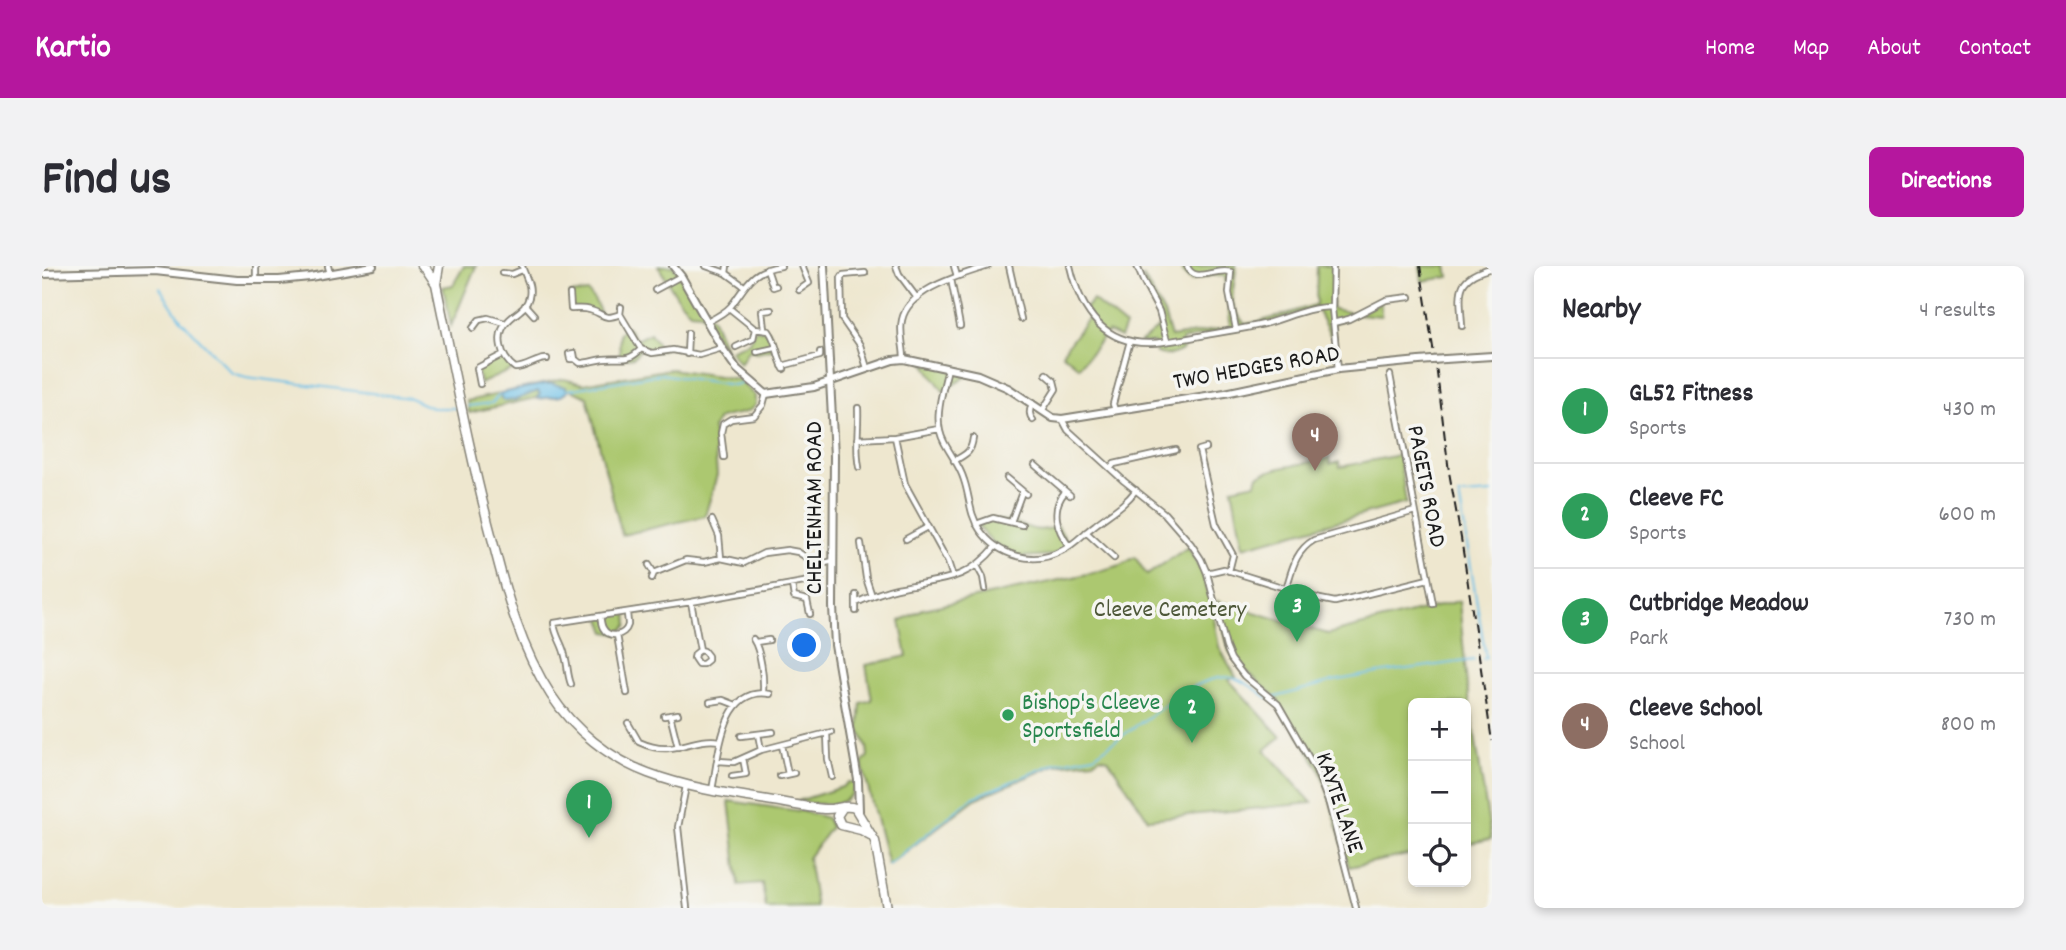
<!DOCTYPE html>
<html lang="en">
<head>
<meta charset="utf-8">
<style>
	body { margin:0; font-family:Dekko,sans-serif; background:#f2f2f3; color:#2b2b33 }
	.controls { position:absolute; right:21px; bottom:21px; display:grid; overflow:hidden; border-radius:10px; box-shadow:0 4px 10px #0003 }
	.controls button { width:63px; height:63px; display:grid; place-items:center; padding:0; border:0; border-bottom:2px solid #e1e1e2; background:#fff; color:#2b2b33; font:35px sans-serif }
	.you { position:absolute; left:763px; top:380px; width:24px; height:24px; margin:-18px; border:5px solid #fff; border-radius:50%; background:#1a73e8; box-shadow:0 0 0 10px #1a73e833 }
	.badge { display:grid; place-items:center; width:46px; height:46px; border-radius:50%; background:#b5179e; color:#fff; font-size:23px; font-weight:700 }
	.pin { position:absolute; translate:-50% -58px; filter:drop-shadow(0 2px 4px #0008) }
	.pin::after { content:''; position:absolute; top:37px; width:24px; height:21px; background:inherit; clip-path:polygon(0 0,100% 0,50% 100%) }
	.list { margin:0; padding:0; list-style:none }
	h2 { display:flex; justify-content:space-between; align-items:center; height:91px; margin:0; padding:0 28px; font-size:30px }
	h2 small { font-size:23px; font-weight:400; color:#7c7c81 }
	.list li { display:grid; grid-template-columns:46px 1fr auto; gap:21px; align-items:center; box-sizing:border-box; height:105px; padding:0 28px; border-top:2px solid #e1e1e2 }
	.list b { display:block; font-size:26px; white-space:nowrap }
	.list p { margin:0; font-size:23px; white-space:nowrap; color:#7c7c81 }
	.list em { font-size:23px; font-style:normal; color:#7c7c81 }
	.icon { flex:none; width:38px; height:38px; fill:none; stroke:currentColor; stroke-width:2; stroke-linecap:round; stroke-linejoin:round }
	.map { position:relative; flex:none; width:1450px; height:642px; overflow:hidden; border-radius:10px }
	header { display:flex; align-items:center; gap:42px; box-sizing:border-box; height:98px; padding:0 35px; background:#b5179e; color:#fff }
	header strong { font-size:33px }
	nav { display:flex; gap:38px; margin-inline-start:auto; font-size:24px }
	.intro { display:flex; align-items:center; justify-content:space-between; box-sizing:border-box; height:168px; padding:0 42px }
	h1 { margin:0; font-size:49px }
	.button { padding:18px 32px; border-radius:10px; background:#b5179e; color:#fff; font-size:24px; font-weight:700 }
	main { display:flex; gap:42px; padding:0 42px }
	aside { flex:1; background:#fff; border-radius:10px; box-shadow:0 4px 10px #0003 }
	.map>svg:first-child { display:block }
</style>
</head>
<body>
<header>
<strong>Kartio</strong>
<nav><a>Home</a><a>Map</a><a>About</a><a>Contact</a></nav>
</header>
<div class="intro"><h1>Find us</h1><a class="button">Directions</a></div>
<main>
<div class="map">
<svg width="1450" height="642" viewBox="0 0 1450 642">
	<rect width="100%" height="100%" fill="#f6f6f2"/>
	<filter id="ink" filterUnits="userSpaceOnUse"><feTurbulence type="fractalNoise" baseFrequency=".0143" numOctaves="2"/><feDisplacementMap in="SourceGraphic" scale="14" xChannelSelector="R" yChannelSelector="G"/><feConvolveMatrix kernelMatrix="1 2 1 2 8 2 1 2 1" color-interpolation-filters="sRGB"/></filter>
	<filter id="wash" filterUnits="userSpaceOnUse"><feTurbulence type="fractalNoise" baseFrequency=".00686" numOctaves="4" result="noise"/><feDisplacementMap in="SourceGraphic" scale="28" xChannelSelector="R" yChannelSelector="G"/><feGaussianBlur stdDeviation="1.57" result="paint"/><feColorMatrix in="noise" values="0 0 0 0 0 0 0 0 0 0 0 0 0 0 0 0 0 1.4 0 .05"/><feComposite in="paint" operator="in"/></filter>
	<g filter="url(#wash)">
		<rect width="100%" height="100%" fill="#eee7cf"/>
		<path fill="#acc86f" stroke="#647246" stroke-width="2" d="M 422,0 L 434,0 L 409,60 L 401,21 L 411,19 Z
			M 616,0 L 631,0 L 650,28 L 671,53 L 687,92 L 660,47 L 648,46 L 637,34 Z
			M 1139,0 L 1194,0 C 1193,27 1182,34 1203,58 C 1228,55 1250,45 1274,39 L 1275,0 L 1291,0 L 1290,43 L 1317,48 L 1339,36 L 1339,50 L 1317,48 L 1291,57 L 1293,78 L 1274,42 L 1233,55 L 1140,74 L 1141,83 C 1132,90 1125,90 1114,87 L 1112,77 L 1098,77 L 1121,58 L 1102,17 L 1101,10 L 1122,48 L 1129,71 L 1185,62 L 1188,58 L 1183,10 L 1171,9 L 1149,15 L 1141,7 Z
			M 1378,0 L 1405,0 L 1407,11 L 1380,15 Z
			M 546,26 L 553,35 L 561,52 L 553,46 L 529,43 L 528,28 Z
			M 1051,34 L 1083,60 L 1078,72 L 1066,66 L 1037,101 L 1020,87 L 1048,50 L 1043,42 Z
			M 585,61 L 594,74 L 608,67 L 620,84 L 610,87 L 599,83 L 592,91 L 578,93 L 577,67 Z
			M 713,63 L 727,65 L 733,82 L 715,86 L 706,84 L 698,98 L 688,84 L 707,76 Z
			M 460,89 L 473,102 L 438,118 L 435,102 Z
			M 882,97 L 929,108 L 901,125 Z
			M 629,103 L 696,113 L 713,130 L 713,139 C 705,150 688,147 676,153 L 671,162 L 675,209 L 663,250 L 580,269 L 545,131 L 529,124 L 427,147 L 425,135 L 522,113 L 541,118 Z
			M 1357,189 L 1364,237 L 1201,281 L 1190,222 L 1214,217 L 1216,209 L 1234,203 L 1287,192 L 1288,198 L 1297,196 L 1298,201 Z
			M 945,253 C 952,254 960,254 968,256 C 990,260 990,269 1016,260 L 1027,280 L 1010,289 L 978,291 L 954,280 L 934,258 Z
			M 1146,281 L 1160,308 L 1169,336 L 1177,381 L 1194,411 L 1187,414 L 1239,471 L 1223,484 L 1270,537 L 1106,553 L 1066,493 L 1058,491 L 1052,495 L 1013,499 L 933,533 L 846,599 L 820,498 L 826,490 L 825,481 L 817,462 L 819,437 L 830,434 L 824,399 L 865,390 L 858,355 L 881,343 L 1050,307 L 1079,299 L 1093,291 L 1105,309 Z
			M 1175,335 L 1286,368 L 1417,335 L 1425,419 L 1449,573 L 1424,578 L 1424,437 L 1371,437 L 1371,588 L 1307,601 L 1284,520 L 1277,502 L 1235,433 L 1194,395 L 1187,385 Z
			M 585,346 L 586,359 L 577,368 L 564,366 L 558,350 Z
			M 806,516 L 814,516 C 809,546 777,538 756,535 L 800,521 Z
			M 687,535 L 764,546 L 785,552 L 789,561 L 766,592 L 774,641 L 724,642 L 720,617 L 697,619 Z"/>
		<path fill="#6bbfe7" stroke="#446e82" stroke-width="2" d="M 502,118 L 511,118 L 524,121 L 525,126 L 519,130 L 495,133 L 495,131 L 498,128 L 496,125 L 473,134 L 462,135 L 457,129 L 459,127 Z"/>
		<g fill="none" stroke-linecap="round" stroke-linejoin="round">
			<path stroke="#6bbfe7" stroke-width="2" d="M 118,22 L 139,54 L 190,107 L 204,111 L 368,132 L 390,142 L 413,142
				M 525,124 L 619,108 L 691,119 L 701,117
				M 426,140 L 450,137 L 457,129
				M 1419,229 L 1417,229 L 1444,392 L 1441,393
				M 1422,229 L 1450,227
				M 846,599 L 930,532 L 1014,497 L 1052,490 L 1143,425 C 1184,404 1192,407 1227,433 L 1291,415 L 1335,407 L 1432,394"/>
		</g>
	</g>
	<g filter="url(#ink)">
		<g fill="none" stroke-linecap="round" stroke-linejoin="round">
			<defs>
				<path id="minor" d="M 214,0 L 214,14
					M 286,0 L 288,8
					M 480,0 C 483,11 490,19 487,31 C 484,44 474,46 466,55 C 452,69 459,92 473,102 C 485,102 495,92 505,93
					M 664,0 L 684,7 L 702,20
					M 854,0 L 857,8 L 875,32
					M 912,0 L 915,10
					M 967,0 L 979,53
					M 1028,0 C 1038,43 1060,79 1110,77 C 1126,76 1142,73 1158,70 C 1179,66 1201,63 1222,58 C 1245,52 1265,41 1290,41
					M 1095,0 L 1102,17 L 1117,45 L 1125,75
					M 1145,0 C 1153,19 1172,1 1189,6 L 1187,27 L 1194,63
					M 1291,0 L 1290,43 L 1296,103
					M 725,3 L 731,21 L 734,20
					M 460,7 L 470,8 L 480,4
					M 684,7 L 685,0
					M 823,7 L 801,9 L 799,12 L 800,53 L 818,79 L 825,102
					M 909,13 L 918,60
					M 613,24 L 639,10
					M 757,24 L 767,17 L 760,0
					M 528,28 L 529,43 C 536,43 542,42 548,44 C 563,48 561,55 578,48 L 579,41
					M 483,39 L 492,49
					M 687,42 L 713,63 L 727,65 C 735,76 735,91 742,103
					M 578,48 L 599,83 L 610,87 L 631,84 L 657,89 L 680,82
					M 665,56 C 673,52 683,47 689,40 C 705,19 709,4 739,0
					M 1291,57 L 1307,53 L 1344,34 L 1368,31
					M 1420,60 C 1418,27 1412,11 1450,2
					M 431,62 L 437,54 L 446,52 L 463,57
					M 722,63 L 720,45 L 729,44
					M 694,81 L 711,73 L 713,63
					M 715,86 L 733,82
					M 645,88 L 646,67
					M 533,93 L 532,87 L 527,88 L 528,93 L 533,93 L 538,97 C 546,97 553,94 561,93 C 579,91 586,97 599,83
					M 862,93 C 862,80 857,67 860,54 C 867,22 920,9 946,0
					M 740,100 L 778,90 L 778,86
					M 906,102 C 901,125 890,154 902,176 C 908,188 918,200 922,214 C 928,231 927,248 938,264 C 956,290 992,300 1019,285 C 1032,279 1042,267 1053,259 C 1068,247 1082,240 1094,224
					M 1348,109 L 1391,338
					M 438,118 L 435,102 L 460,89
					M 990,137 C 988,144 986,148 991,154
					M 816,142 C 817,162 813,181 817,201
					M 1073,144 L 1071,138 L 1088,75
					M 1000,145 L 1014,123 L 1012,115 L 1004,108
					M 1020,153 L 1026,164 L 1082,215 L 1122,247 L 1149,278 L 1159,293 L 1165,307 L 1184,381 L 1189,393 L 1202,410 L 1236,438 L 1274,504 L 1287,538 L 1314,642
					M 897,163 L 853,171 L 863,218 L 906,296 L 911,311
					M 815,173 L 853,171
					M 1164,182 L 1157,184 L 1174,258 L 1191,289 L 1187,305
					M 682,191 L 679,167 L 681,158 L 689,153 L 712,150 L 721,139 L 724,128
					M 912,195 C 924,188 929,187 931,172
					M 993,199 L 1028,229
					M 1069,202 L 1072,198 L 1134,184
					M 965,212 L 984,228
					M 1023,226 C 1008,243 1015,264 1027,280
					M 670,254 L 677,270 L 679,292
					M 969,256 L 980,226
					M 934,258 L 951,252 L 980,259
					M 1044,266 L 1072,292
					M 864,273 L 886,261
					M 819,277 L 824,312 L 830,330
					M 607,299 L 612,307 L 610,312
					M 935,300 L 941,311 L 943,323
					M 612,307 L 644,294 L 662,296 L 679,292 L 702,297 L 722,287 L 745,284 L 756,286 L 777,300
					M 1165,307 L 1182,303 L 1278,333 L 1293,336 L 1386,313
					M 771,310 L 778,313
					M 750,319 L 752,331 L 765,334 L 768,348
					M 1244,323 C 1250,304 1253,285 1272,274 L 1373,245
					M 814,329 L 814,345
					M 649,336 L 658,384 L 653,388 L 652,392 L 656,398 L 661,398 L 666,394 L 666,390 L 662,385 L 658,384
					M 814,337 C 827,331 841,325 855,322 C 897,313 924,317 954,280
					M 558,350 C 559,354 559,359 561,362 C 567,373 583,370 586,359 C 586,354 585,350 585,346
					M 575,369 L 585,427
					M 711,373 C 719,385 722,412 721,426
					M 714,376 L 727,374
					M 529,418 C 525,408 526,399 523,390 C 521,378 513,370 512,357 L 649,336 L 762,316 L 771,310 L 779,298 L 791,295
					M 668,436 L 681,434 L 694,439
					M 628,449 L 636,481
					M 622,450 L 636,448
					M 586,457 L 597,476 C 634,493 646,470 679,475
					M 785,467 L 786,493 L 790,511
					M 716,468 L 719,484
					M 699,470 L 731,466
					M 740,479 L 746,508
					M 676,495 L 692,496 L 719,484 L 789,466
					M 690,510 L 704,508 L 701,492
					M 738,510 L 752,507
					M 644,520 L 636,561 L 645,642
					M 670,524 C 677,491 679,419 728,428"/>
				<path id="tertiary" d="M 631,0 L 639,10 L 680,82 L 695,103 L 724,128 L 772,121 L 851,94 L 862,93 L 936,109 L 966,122 L 1011,152 L 1020,153 L 1183,127 L 1296,103 L 1377,95
					M 782,0 L 792,190 L 791,341 L 793,379 L 816,514 L 817,545
					M 0,8 L 113,5 L 195,14 L 237,14 L 268,11 L 331,0
					M 1403,93 L 1450,90"/>
				<path id="primary" d="M 380,0 L 384,3 L 394,18
					M 397,0 L 394,18 C 412,104 428,191 451,276 C 464,328 479,383 509,429 C 531,463 568,493 606,507 C 643,521 681,527 719,533 C 740,536 761,541 782,543 C 793,544 803,538 813,542 L 833,575 L 845,642
					M 801,541 L 795,550 L 799,559 L 819,564 L 830,570"/>
			</defs>
			<use href="#minor" stroke="#858276" stroke-width="8"/>
			<use href="#tertiary" stroke="#858276" stroke-width="10"/>
			<use href="#primary" stroke="#858276" stroke-width="11"/>
			<use href="#minor" stroke="#fff" stroke-width="4.5"/>
			<use href="#tertiary" stroke="#fff" stroke-width="6"/>
			<use href="#primary" stroke="#fff" stroke-width="8"/>
			<path stroke="#1c1c1c" stroke-width="2" stroke-dasharray="10 5" stroke-linecap="butt" d="M 1378,0 L 1395,107 L 1407,206 L 1419,272 L 1450,475"/>
			<defs>
				<path id="tertiary-bridge" d="M 1377,95 L 1403,93"/>
			</defs>
			<use href="#tertiary-bridge" stroke="#858276" stroke-width="10" stroke-linecap="butt"/>
			<use href="#tertiary-bridge" stroke="#fff" stroke-width="6"/>
		</g>
	</g>
	<circle fill="#2e9e5b" stroke="#f6f6f2" stroke-width="2.5" cx="966" cy="449" r="7"/>
	<g text-anchor="middle" stroke-width="7" stroke-linejoin="round" paint-order="stroke">
		<g font-size="24" fill="#1c1c1c" stroke="#f6f6f2">
			<text transform="translate(1214 100) rotate(-10)" y="8">TWO HEDGES ROAD</text>
			<text transform="translate(1386 220) rotate(79)" y="8">PAGETS ROAD</text>
			<text transform="translate(771 242) rotate(-90)" y="8">CHELTENHAM ROAD</text>
			<text transform="translate(1299 536) rotate(71)" y="8">KAYTE LANE</text>
		</g>
		<g font-size="24" fill="#4e5839" stroke="#f6f6f2">
			<text x="1128" y="350">Cleeve Cemetery</text>
		</g>
		<g font-size="24" fill="#27864d" stroke="#f6f6f2" text-anchor="start">
			<text x="980" y="443">Bishop's Cleeve<tspan x="980" dy="28">Sportsfield</tspan></text>
		</g>
	</g>
</svg>
<div class="controls">
<button>+</button>
<button>−</button>
<button><svg class="icon" aria-label="locate" viewBox="0 0 24 24"><circle cx="12" cy="12" r="6"/><path d="M12 2v4M12 18v4M2 12h4M18 12h4"/></svg></button>
</div>
<div class="you"></div>
<div class="pin badge" style="left:547px;top:572px;background:#2e9e5b">1</div>
<div class="pin badge" style="left:1150px;top:477px;background:#2e9e5b">2</div>
<div class="pin badge" style="left:1255px;top:376px;background:#2e9e5b">3</div>
<div class="pin badge" style="left:1273px;top:205px;background:#8d6e63">4</div>
</div>
<aside>
<h2>Nearby<small>4 results</small></h2>
<ul class="list">
<li><span class="badge" style="background:#2e9e5b">1</span><div><b>GL52 Fitness</b><p>Sports</p></div><em>430 m</em></li>
<li><span class="badge" style="background:#2e9e5b">2</span><div><b>Cleeve FC</b><p>Sports</p></div><em>600 m</em></li>
<li><span class="badge" style="background:#2e9e5b">3</span><div><b>Cutbridge Meadow</b><p>Park</p></div><em>730 m</em></li>
<li><span class="badge" style="background:#8d6e63">4</span><div><b>Cleeve School</b><p>School</p></div><em>800 m</em></li>
</ul>
</aside>
</main>
</body>
</html>
